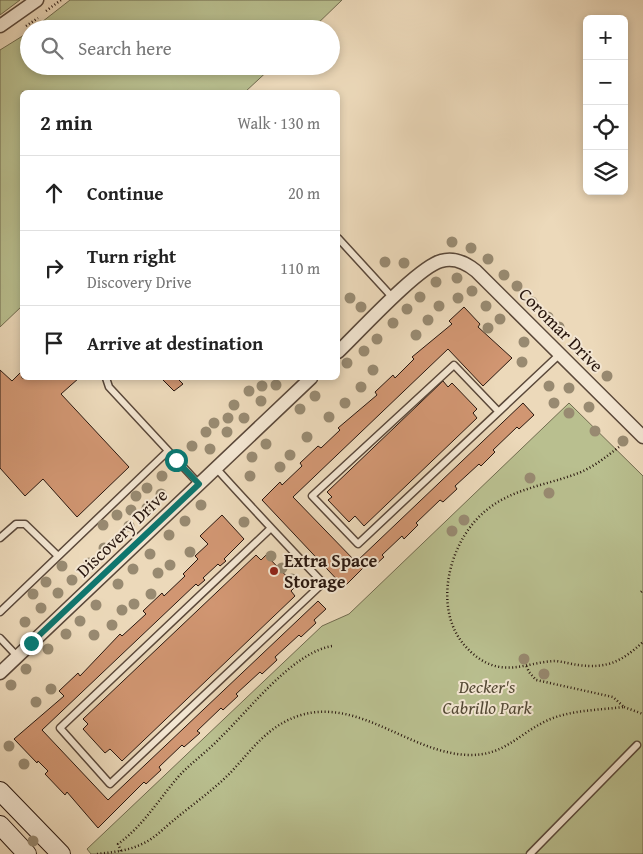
<!DOCTYPE html>
<html lang="en">
<head>
<meta charset="utf-8">
<style>
	body { margin:0; font-family:"Gentium Book Plus",serif; background:#f6f6f6; color:#222 }
	.controls { position:absolute; right:15px; top:15px; display:grid; overflow:hidden; border-radius:8px; box-shadow:0 2px 8px #0003 }
	.controls button { width:45px; height:45px; display:grid; place-items:center; padding:0; border:0; border-bottom:1px solid #e0e0e0; background:#fff; color:#222; font:25px sans-serif }
	.stop { position:absolute; width:15px; height:15px; margin:-11px; border:4px solid #0f766e; border-radius:50%; background:#fff }
	.stop.end { background:#0f766e; border-color:#fff; box-shadow:0 1px 5px #0008 }
	.list { margin:0; padding:0; list-style:none }
	h2 { display:flex; justify-content:space-between; align-items:center; height:65px; margin:0; padding:0 20px; font-size:21px }
	h2 small { font-size:16px; font-weight:400; color:#767676 }
	.list li { display:grid; grid-template-columns:32px 1fr auto; gap:15px; align-items:center; box-sizing:border-box; height:75px; padding:0 20px; border-top:1px solid #e0e0e0 }
	.list b { display:block; font-size:19px; white-space:nowrap }
	.list p { margin:0; font-size:16px; white-space:nowrap; color:#767676 }
	.list em { font-size:16px; font-style:normal; color:#767676 }
	.icon { flex:none; width:28px; height:28px; fill:none; stroke:currentColor; stroke-width:2; stroke-linecap:round; stroke-linejoin:round }
	.map { position:relative; flex:none; width:643px; height:854px; overflow:hidden }
	.search { position:absolute; background:#fff; box-shadow:0 2px 8px #0003; left:20px; top:20px; width:320px; height:55px; display:flex; align-items:center; gap:12px; box-sizing:border-box; padding:0 18px; border-radius:28px; color:#767676; font-size:19px }
	.panel { position:absolute; background:#fff; box-shadow:0 2px 8px #0003; left:20px; top:90px; width:320px; height:290px; border-radius:8px }
	.map>svg:first-child { display:block }
</style>
</head>
<body>
<div class="map">
<svg width="643" height="854" viewBox="0 0 643 854">
	<rect width="100%" height="100%" fill="#ecd9ba"/>
	<filter id="stains"><feTurbulence type="fractalNoise" baseFrequency=".004" numOctaves="4"/><feColorMatrix values="0 0 0 0 .2 0 0 0 0 .09 0 0 0 0 .02 0 0 0 .5 -.17"/></filter>
	<radialGradient id="worn" r=".72"><stop offset=".6" stop-color="#630" stop-opacity="0"/><stop offset="1" stop-color="#630" stop-opacity=".3"/></radialGradient>
	<path fill="#b9bf8f" stroke="#716b4f" d="M 0,0 L 20,0 L 0,15 Z
		M 70,0 L 342,0 L 312,29 L 33,29 Z
		M 29,32 L 29,66 L 273,66 L 245,92 L 22,92 L 22,306 L 0,327 L 0,50 Z
		M 569,403 L 643,476 L 643,854 L 91,854 L 87,849 L 322,626 L 349,614 Z"/>
	<path fill="#d19672" stroke="#29170f" d="M 464,307 L 480,324 L 478,327 L 512,358 L 483,386 L 448,349 L 293,497 L 356,562 L 523,403 L 534,415 L 519,429 L 517,427 L 493,450 L 495,452 L 481,466 L 479,464 L 455,486 L 457,489 L 443,502 L 440,500 L 416,523 L 418,525 L 404,539 L 402,536 L 382,555 L 384,557 L 372,568 L 368,563 L 344,587 L 262,500 L 280,482 L 282,485 L 302,466 L 300,463 L 318,446 L 321,448 L 340,430 L 338,428 L 377,395 L 375,392 L 393,375 L 395,378 L 414,359 L 412,357 L 452,324 L 449,321 Z
		M 0,370 L 12,381 L 22,371 L 22,378 L 79,378 L 61,394 L 129,467 L 77,517 L 43,479 L 25,496 L 0,468 Z
		M 161,378 L 177,378 L 183,384 L 174,391 Z
		M 443,381 L 448,387 L 452,383 L 477,409 L 473,413 L 477,418 L 364,526 L 355,516 L 349,522 L 328,500 L 332,497 L 327,492 Z
		M 222,515 L 244,539 L 224,559 L 226,561 L 220,566 L 218,564 L 203,578 L 205,580 L 198,586 L 196,584 L 42,730 L 108,800 L 318,601 L 326,609 L 314,620 L 316,623 L 301,637 L 299,635 L 275,657 L 277,660 L 262,674 L 260,672 L 236,694 L 238,696 L 223,710 L 221,708 L 197,731 L 200,733 L 184,747 L 182,745 L 159,767 L 161,770 L 146,784 L 144,782 L 98,828 L 67,792 L 65,795 L 45,774 L 48,771 L 38,761 L 37,763 L 14,739 L 64,696 L 59,691 L 78,673 L 80,676 L 120,634 L 122,636 L 146,614 L 143,611 L 162,593 L 164,596 L 185,576 L 183,574 L 198,559 L 195,556 L 208,544 L 200,536 Z
		M 256,555 L 261,560 L 266,555 L 296,586 L 291,591 L 295,596 L 122,761 L 110,749 L 105,753 L 83,729 L 88,724 L 83,719 Z"/>
	<g fill="none" stroke-linecap="round" stroke-linejoin="round">
		<defs>
			<path id="lane" d="M 338,238 L 393,298
				M 106,378 L 109,387 L 199,484
				M 498,411 L 454,365 L 312,496 L 358,544 L 560,354
				M 216,468 C 251,507 287,545 323,583 L 110,784 L 60,728 L 271,528
				M 0,538 L 16,524 L 25,524 L 58,556
				M 0,612 L 168,451
				M 0,638 L 17,656
				M 530,854 L 637,745"/>
			<path id="street" d="M 0,26 L 37,0
				M 338,352 C 358,333 418,267 441,261 C 454,257 465,262 476,271 L 643,437
				M 0,673 L 311,378"/>
			<path id="secondary" d="M 0,791 L 61,854
				M 0,825 L 27,854"/>
		</defs>
		<use href="#lane" stroke="#5a483a" stroke-width="9"/>
		<use href="#street" stroke="#5a483a" stroke-width="15"/>
		<use href="#secondary" stroke="#29170f" stroke-width="20"/>
		<path stroke="#29170f" stroke-width="2.5" stroke-dasharray="1 2.5" stroke-linecap="butt" d="M 46,11 L 61,0
			M 26,26 L 38,18
			M 619,447 C 607,456 595,466 581,472 C 544,487 505,488 476,520 C 446,553 434,614 467,648 C 475,657 487,665 500,667 C 518,670 538,661 556,661 C 564,662 571,664 578,665 C 608,669 622,661 643,642
			M 641,592 L 643,590
			M 624,707 L 643,714
			M 121,851 L 118,844 C 144,825 159,799 179,776 C 192,762 208,751 221,737 C 250,709 292,653 332,646
			M 97,854 C 113,852 129,851 144,843 C 155,838 165,827 174,820 C 193,804 215,789 232,771 C 254,747 269,725 301,715 C 360,698 410,753 468,755 C 504,756 517,735 546,721 C 569,710 599,710 624,707 L 613,697 L 536,680 L 529,672 L 526,665"/>
		<use href="#lane" stroke="#f3e6d2" stroke-width="6"/>
		<use href="#street" stroke="#f3e6d2" stroke-width="12"/>
		<use href="#secondary" stroke="#f3e6d2" stroke-width="18"/>
	</g>
	<g fill="#988a71">
		<circle cx="452" cy="242" r="5.5"/>
		<circle cx="471" cy="248" r="5.5"/>
		<circle cx="488" cy="259" r="5.5"/>
		<circle cx="385" cy="262" r="5.5"/>
		<circle cx="404" cy="263" r="5.5"/>
		<circle cx="504" cy="275" r="5.5"/>
		<circle cx="457" cy="278" r="5.5"/>
		<circle cx="436" cy="282" r="5.5"/>
		<circle cx="517" cy="286" r="5.5"/>
		<circle cx="472" cy="291" r="5.5"/>
		<circle cx="420" cy="297" r="5.5"/>
		<circle cx="350" cy="298" r="5.5"/>
		<circle cx="458" cy="298" r="5.5"/>
		<circle cx="532" cy="302" r="5.5"/>
		<circle cx="439" cy="306" r="5.5"/>
		<circle cx="486" cy="306" r="5.5"/>
		<circle cx="361" cy="307" r="5.5"/>
		<circle cx="407" cy="309" r="5.5"/>
		<circle cx="548" cy="317" r="5.5"/>
		<circle cx="500" cy="319" r="5.5"/>
		<circle cx="428" cy="320" r="5.5"/>
		<circle cx="393" cy="323" r="5.5"/>
		<circle cx="559" cy="327" r="5.5"/>
		<circle cx="488" cy="328" r="5.5"/>
		<circle cx="416" cy="335" r="5.5"/>
		<circle cx="377" cy="339" r="5.5"/>
		<circle cx="524" cy="342" r="5.5"/>
		<circle cx="364" cy="351" r="5.5"/>
		<circle cx="522" cy="362" r="5.5"/>
		<circle cx="347" cy="363" r="5.5"/>
		<circle cx="373" cy="370" r="5.5"/>
		<circle cx="607" cy="376" r="5.5"/>
		<circle cx="276" cy="385" r="5.5"/>
		<circle cx="262" cy="386" r="5.5"/>
		<circle cx="549" cy="386" r="5.5"/>
		<circle cx="361" cy="387" r="5.5"/>
		<circle cx="569" cy="388" r="5.5"/>
		<circle cx="249" cy="391" r="5.5"/>
		<circle cx="315" cy="396" r="5.5"/>
		<circle cx="261" cy="401" r="5.5"/>
		<circle cx="345" cy="403" r="5.5"/>
		<circle cx="554" cy="403" r="5.5"/>
		<circle cx="234" cy="405" r="5.5"/>
		<circle cx="589" cy="407" r="5.5"/>
		<circle cx="300" cy="409" r="5.5"/>
		<circle cx="569" cy="413" r="5.5"/>
		<circle cx="329" cy="417" r="5.5"/>
		<circle cx="228" cy="418" r="5.5"/>
		<circle cx="244" cy="418" r="5.5"/>
		<circle cx="214" cy="423" r="5.5"/>
		<circle cx="595" cy="431" r="5.5"/>
		<circle cx="206" cy="432" r="5.5"/>
		<circle cx="227" cy="432" r="5.5"/>
		<circle cx="307" cy="437" r="5.5"/>
		<circle cx="623" cy="441" r="5.5"/>
		<circle cx="266" cy="444" r="5.5"/>
		<circle cx="192" cy="446" r="5.5"/>
		<circle cx="210" cy="449" r="5.5"/>
		<circle cx="290" cy="455" r="5.5"/>
		<circle cx="252" cy="457" r="5.5"/>
		<circle cx="280" cy="467" r="5.5"/>
		<circle cx="162" cy="476" r="5.5"/>
		<circle cx="250" cy="476" r="5.5"/>
		<circle cx="530" cy="478" r="5.5"/>
		<circle cx="147" cy="488" r="5.5"/>
		<circle cx="549" cy="493" r="5.5"/>
		<circle cx="161" cy="494" r="5.5"/>
		<circle cx="136" cy="496" r="5.5"/>
		<circle cx="201" cy="505" r="5.5"/>
		<circle cx="147" cy="508" r="5.5"/>
		<circle cx="131" cy="510" r="5.5"/>
		<circle cx="117" cy="515" r="5.5"/>
		<circle cx="464" cy="520" r="5.5"/>
		<circle cx="185" cy="521" r="5.5"/>
		<circle cx="244" cy="522" r="5.5"/>
		<circle cx="103" cy="525" r="5.5"/>
		<circle cx="129" cy="526" r="5.5"/>
		<circle cx="452" cy="531" r="5.5"/>
		<circle cx="169" cy="535" r="5.5"/>
		<circle cx="104" cy="548" r="5.5"/>
		<circle cx="190" cy="552" r="5.5"/>
		<circle cx="150" cy="554" r="5.5"/>
		<circle cx="271" cy="556" r="5.5"/>
		<circle cx="89" cy="563" r="5.5"/>
		<circle cx="170" cy="565" r="5.5"/>
		<circle cx="62" cy="566" r="5.5"/>
		<circle cx="282" cy="568" r="5.5"/>
		<circle cx="133" cy="569" r="5.5"/>
		<circle cx="158" cy="573" r="5.5"/>
		<circle cx="292" cy="579" r="5.5"/>
		<circle cx="72" cy="580" r="5.5"/>
		<circle cx="46" cy="582" r="5.5"/>
		<circle cx="118" cy="584" r="5.5"/>
		<circle cx="58" cy="593" r="5.5"/>
		<circle cx="33" cy="594" r="5.5"/>
		<circle cx="151" cy="594" r="5.5"/>
		<circle cx="134" cy="604" r="5.5"/>
		<circle cx="96" cy="605" r="5.5"/>
		<circle cx="41" cy="608" r="5.5"/>
		<circle cx="122" cy="610" r="5.5"/>
		<circle cx="80" cy="621" r="5.5"/>
		<circle cx="25" cy="622" r="5.5"/>
		<circle cx="112" cy="625" r="5.5"/>
		<circle cx="66" cy="634" r="5.5"/>
		<circle cx="94" cy="635" r="5.5"/>
		<circle cx="48" cy="649" r="5.5"/>
		<circle cx="524" cy="659" r="5.5"/>
		<circle cx="26" cy="669" r="5.5"/>
		<circle cx="544" cy="674" r="5.5"/>
		<circle cx="11" cy="685" r="5.5"/>
		<circle cx="51" cy="689" r="5.5"/>
		<circle cx="36" cy="702" r="5.5"/>
		<circle cx="9" cy="746" r="5.5"/>
		<circle cx="24" cy="764" r="5.5"/>
		<circle cx="33" cy="841" r="5.5"/>
	</g>
	<g fill="none" stroke-linecap="round" stroke-linejoin="round">
		<path stroke="#0f766e" stroke-width="6" d="M 31,643 L 199,484 L 176,460"/>
	</g>
	<circle fill="#8f2418" stroke="#f3e6d2" stroke-width="2" cx="274" cy="571" r="5"/>
	<g text-anchor="middle" stroke-width="4" stroke-linejoin="round" paint-order="stroke">
		<g font-size="18" fill="#29170f" stroke="#f3e6d2">
			<text transform="translate(561 330) rotate(45)" y="6">Coromar Drive</text>
			<text transform="translate(122 533) rotate(-44)" y="6">Discovery Drive</text>
		</g>
		<g font-size="18" font-weight="bold" fill="#29170f" stroke="#f3e6d2" text-anchor="start">
			<text x="284" y="567">Extra Space<tspan x="284" dy="21">Storage</tspan></text>
		</g>
		<g font-size="18" font-style="italic" fill="#544935" stroke="#f3e6d2">
			<text x="487" y="693">Decker's<tspan x="487" dy="21">Cabrillo Park</tspan></text>
		</g>
	</g>
	<rect width="100%" height="100%" filter="url(#stains)"/>
	<rect width="100%" height="100%" fill="url(#worn)"/>
</svg>
<div class="controls">
<button>+</button>
<button>−</button>
<button><svg class="icon" aria-label="locate" viewBox="0 0 24 24"><circle cx="12" cy="12" r="6"/><path d="M12 2v4M12 18v4M2 12h4M18 12h4"/></svg></button>
<button><svg class="icon" aria-label="layers" viewBox="0 0 24 24"><path d="M12 4l9 5-9 5-9-5zM3 14l9 5 9-5"/></svg></button>
</div>
<div class="stop" style="left:176px;top:460px"></div>
<div class="stop end" style="left:31px;top:643px"></div>
<div class="search"><svg class="icon" aria-label="search" viewBox="0 0 24 24"><circle cx="10" cy="10" r="6"/><path d="M15 15l6 6"/></svg>Search here</div>
<section class="panel">
<h2>2 min<small>Walk · 130 m</small></h2>
<ul class="list">
<li><svg class="icon" aria-label="ahead" viewBox="0 0 24 24"><path d="M12 20V5M6 11l6-6 6 6"/></svg><div><b>Continue</b></div><em>20 m</em></li>
<li><svg class="icon" aria-label="right" viewBox="0 0 24 24"><path d="M7 20v-9h11M14 6l5 5-5 5"/></svg><div><b>Turn right</b><p>Discovery Drive</p></div><em>110 m</em></li>
<li><svg class="icon" aria-label="arrive" viewBox="0 0 24 24"><path d="M6 21V4h12l-3 4 3 4H6"/></svg><div><b>Arrive at destination</b></div></li>
</ul>
</section>
</div>
</body>
</html>
